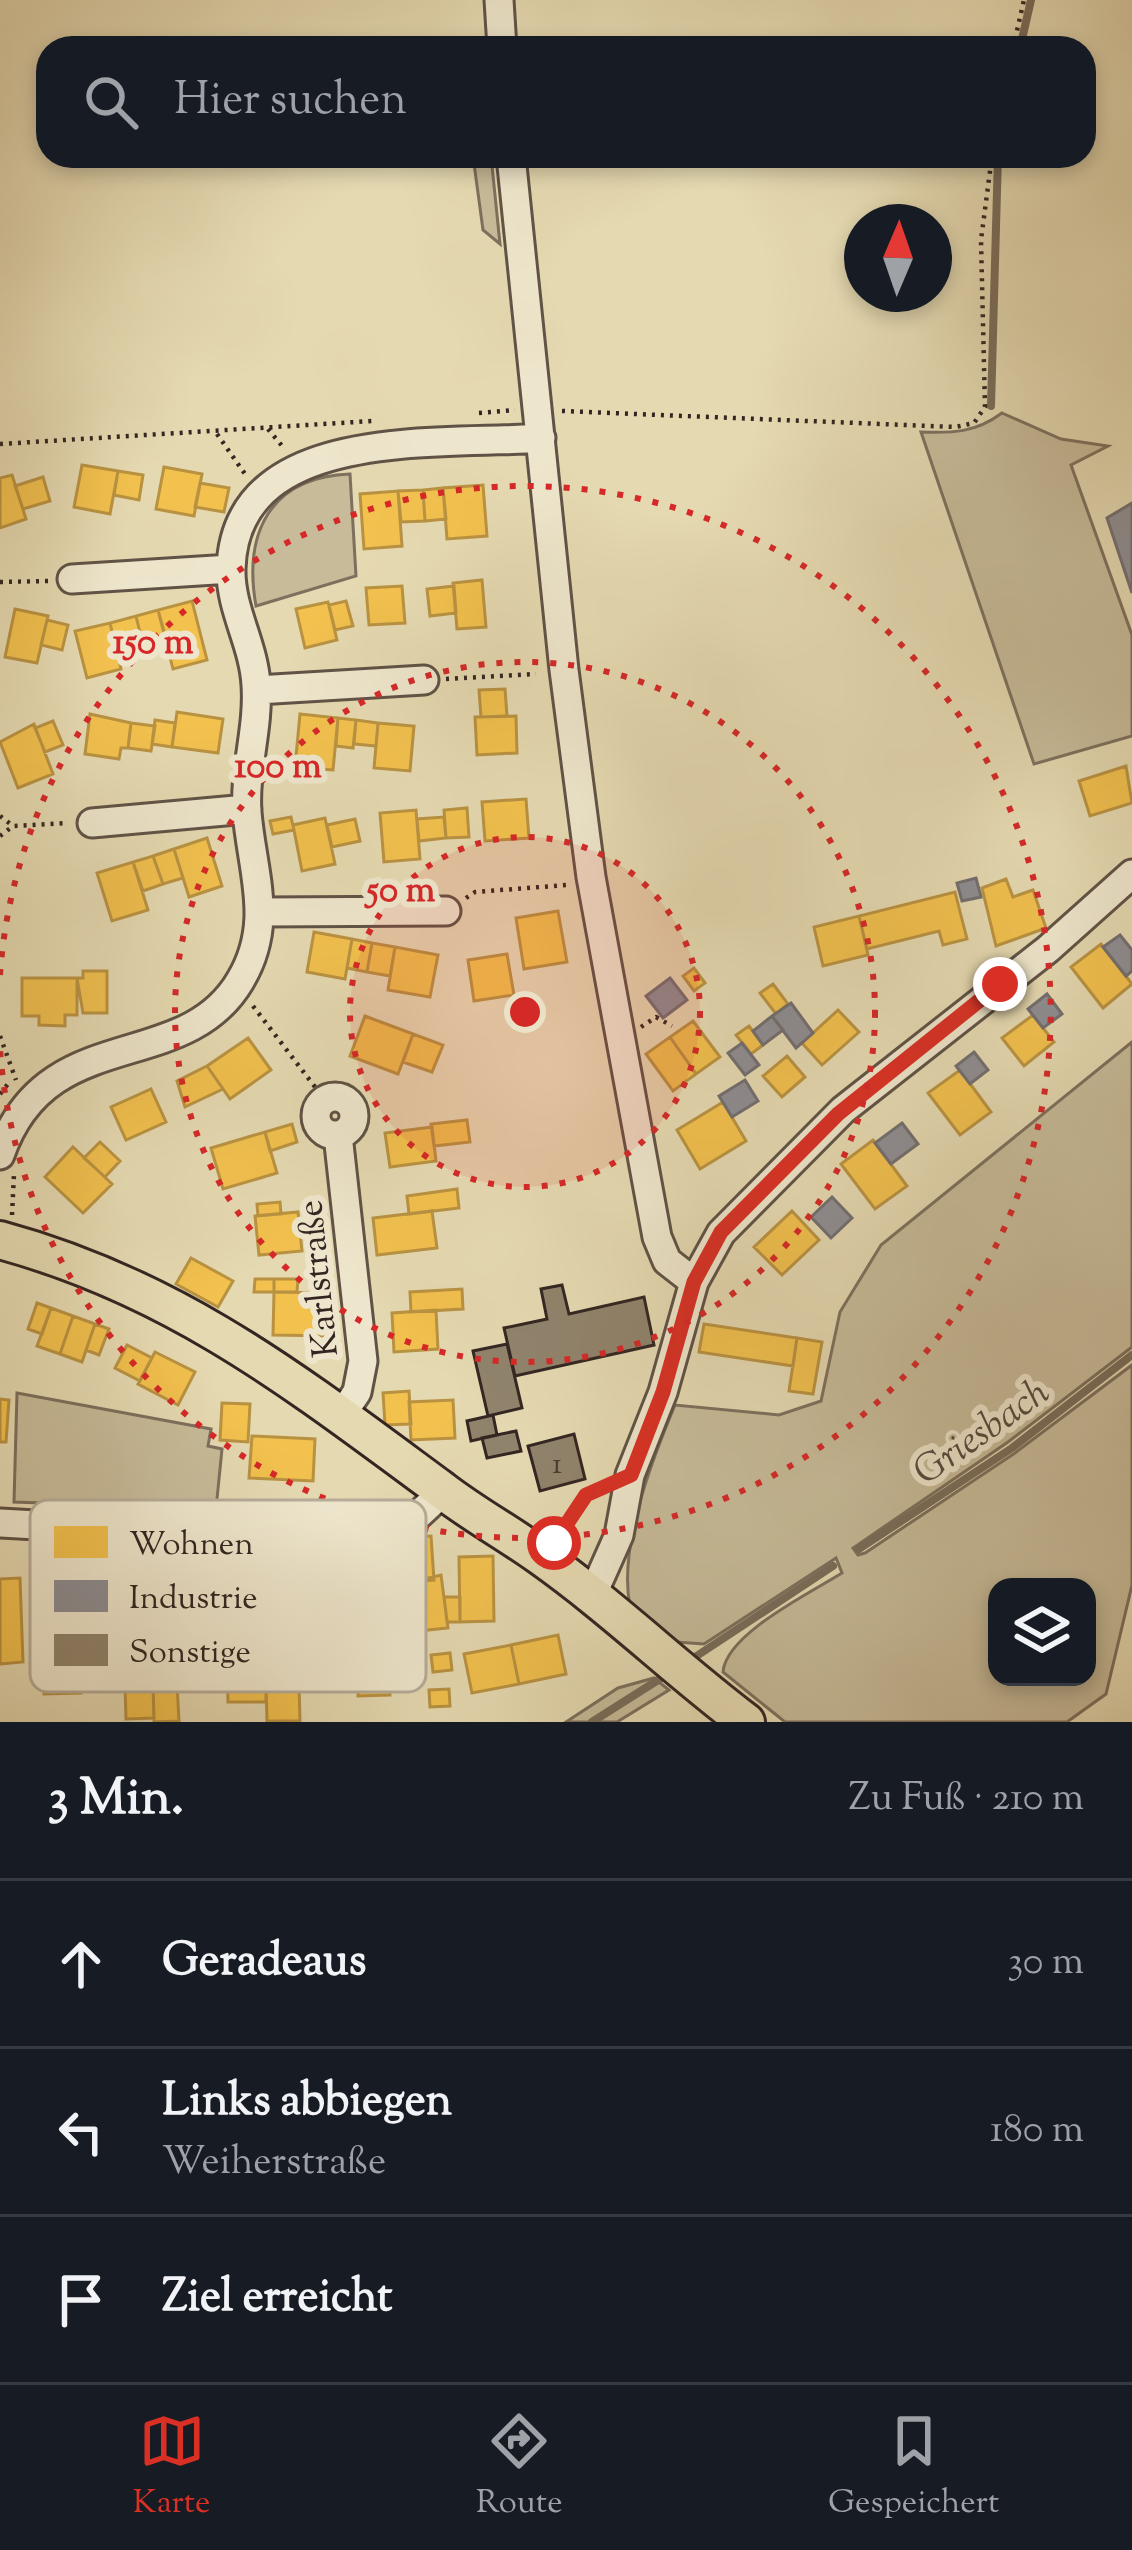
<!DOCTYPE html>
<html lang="de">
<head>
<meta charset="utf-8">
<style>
	body { margin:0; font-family:"Sorts Mill Goudy",serif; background:#20242c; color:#f1f3f6 }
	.controls { position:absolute; right:36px; bottom:36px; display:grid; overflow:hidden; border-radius:24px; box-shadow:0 6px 18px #0003 }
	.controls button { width:108px; height:108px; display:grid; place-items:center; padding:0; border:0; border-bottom:3px solid #363941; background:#171b24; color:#f1f3f6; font:60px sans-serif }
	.compass { position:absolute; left:844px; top:204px; width:108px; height:108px; border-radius:50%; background:#171b24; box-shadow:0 6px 18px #0003; rotate:2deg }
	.stop { position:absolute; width:36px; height:36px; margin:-27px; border:9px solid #d93025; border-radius:50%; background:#fff }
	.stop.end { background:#d93025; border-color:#fff; box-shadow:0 3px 12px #0008 }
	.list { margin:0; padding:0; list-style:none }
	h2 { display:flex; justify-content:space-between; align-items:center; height:156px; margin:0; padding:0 48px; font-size:51px }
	h2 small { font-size:39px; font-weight:400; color:#9ea1a6 }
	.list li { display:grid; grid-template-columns:78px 1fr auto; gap:36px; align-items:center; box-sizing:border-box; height:168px; padding:0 48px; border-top:3px solid #363941 }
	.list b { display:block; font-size:45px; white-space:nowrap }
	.list p { margin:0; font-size:39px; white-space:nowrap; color:#9ea1a6 }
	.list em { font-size:39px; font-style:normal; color:#9ea1a6 }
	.icon { flex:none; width:66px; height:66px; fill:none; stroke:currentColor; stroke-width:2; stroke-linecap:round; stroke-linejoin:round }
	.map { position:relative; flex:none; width:1132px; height:1722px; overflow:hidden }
	.search { position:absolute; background:#171b24; box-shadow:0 6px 18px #0003; left:36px; right:36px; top:36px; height:132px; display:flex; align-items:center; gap:30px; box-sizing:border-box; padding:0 42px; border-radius:36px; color:#9ea1a6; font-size:45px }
	.sheet { height:660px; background:#171b24 }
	nav { display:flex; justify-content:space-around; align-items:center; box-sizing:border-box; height:168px; border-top:3px solid #363941; background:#171b24; font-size:33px; color:#9ea1a6 }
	nav a { display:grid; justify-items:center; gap:6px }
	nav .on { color:#d93025 }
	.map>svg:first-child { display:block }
</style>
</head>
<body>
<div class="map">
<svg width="1132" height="1722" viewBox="0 0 1132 1722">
	<rect width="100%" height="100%" fill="#e5d9b1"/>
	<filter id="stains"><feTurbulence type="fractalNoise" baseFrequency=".00167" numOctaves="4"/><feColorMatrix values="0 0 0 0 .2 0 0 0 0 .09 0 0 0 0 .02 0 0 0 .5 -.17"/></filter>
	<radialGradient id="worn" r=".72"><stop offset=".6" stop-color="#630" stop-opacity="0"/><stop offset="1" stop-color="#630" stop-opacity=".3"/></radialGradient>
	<path fill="#c7bb99" stroke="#7d705e" stroke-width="3" fill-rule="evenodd" d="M 473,156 L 491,156 L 500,244 L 483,230 Z
		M 1002,413 L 1061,439 L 1108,446 L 1071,465 L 1132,635 L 1132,736 L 1034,764 L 921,432 C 953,433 975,433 1002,413 Z
		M 350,474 L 356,576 L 256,606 C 243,533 270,477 350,474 Z
		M 1132,1042 L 1132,1347 L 1008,1442 L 853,1548 L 858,1555 L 865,1553 L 1015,1453 L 1132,1365 L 1132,1585 L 1106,1694 L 1067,1722 L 785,1722 L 723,1672 C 726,1634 810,1593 842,1573 L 836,1558 L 704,1644 L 676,1642 L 630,1606 C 618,1547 652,1460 675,1405 L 779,1415 L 821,1401 L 840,1312 L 881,1245 ZM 997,1587 L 1087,1587 L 1087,1677 L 997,1677 Z
		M 17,1393 L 211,1429 L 208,1446 L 222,1449 L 216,1509 L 14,1502 Z
		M 654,1678 L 669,1690 L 617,1722 L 566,1722 L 618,1688 Z"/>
	<path fill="#f2c14e" stroke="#b99241" stroke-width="3" d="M 82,465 L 118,471 L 110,514 L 74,507 Z
		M 164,467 L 202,474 L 194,516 L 156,509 Z
		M 118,471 L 143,475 L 139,500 L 114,495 Z
		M 12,475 L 26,519 L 0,528 L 0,478 Z
		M 43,477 L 50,501 L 23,509 L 15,486 Z
		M 200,483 L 229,488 L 224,512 L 195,507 Z
		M 483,485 L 487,536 L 447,539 L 443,488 Z
		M 443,488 L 446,519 L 425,521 L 423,490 Z
		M 423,490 L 425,521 L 401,522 L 398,491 Z
		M 398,491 L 402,546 L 364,549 L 360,494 Z
		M 482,580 L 486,627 L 457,629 L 453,583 Z
		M 402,586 L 405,623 L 369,625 L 366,588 Z
		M 454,586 L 456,613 L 430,616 L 427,589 Z
		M 192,601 L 207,660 L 173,669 L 158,610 Z
		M 346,601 L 353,626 L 335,630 L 329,605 Z
		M 328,602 L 337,640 L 305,648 L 296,609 Z
		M 15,609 L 48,616 L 37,663 L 5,657 Z
		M 158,610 L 165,635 L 142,641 L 136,616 Z
		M 136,616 L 142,641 L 116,648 L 110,623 Z
		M 47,620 L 68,625 L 62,650 L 41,645 Z
		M 110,623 L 121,669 L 87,678 L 75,631 Z
		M 505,689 L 507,716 L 481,717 L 479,690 Z
		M 177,712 L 223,719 L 218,753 L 172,747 Z
		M 90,714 L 131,723 L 128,748 L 121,748 L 119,759 L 85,754 Z
		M 300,714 L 338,718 L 333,770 L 295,767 Z
		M 516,716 L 517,753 L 477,755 L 475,717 Z
		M 338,718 L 356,720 L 353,748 L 336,746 Z
		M 155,720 L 175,723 L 172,747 L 152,744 Z
		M 356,720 L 378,723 L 376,746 L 354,744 Z
		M 53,721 L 63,745 L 45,752 L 35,728 Z
		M 131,723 L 155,726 L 151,751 L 128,748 Z
		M 378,723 L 414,726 L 410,771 L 374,768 Z
		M 34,724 L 53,774 L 18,788 L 0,742 Z
		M 1126,766 L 1132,803 L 1090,816 L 1079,781 Z
		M 526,799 L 529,838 L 485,841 L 482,802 Z
		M 467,808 L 469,837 L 446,838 L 444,810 Z
		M 416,810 L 420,859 L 384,862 L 380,813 Z
		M 291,817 L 294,830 L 273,834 L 270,821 Z
		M 444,817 L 446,838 L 419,841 L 417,819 Z
		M 325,818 L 335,864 L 302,871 L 293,825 Z
		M 355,819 L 360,841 L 332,847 L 327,825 Z
		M 207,838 L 222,886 L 189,897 L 174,849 Z
		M 174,849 L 183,878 L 163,884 L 153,856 Z
		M 153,856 L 163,884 L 143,891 L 133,862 Z
		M 133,862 L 148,910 L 112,921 L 97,873 Z
		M 1006,879 L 1013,897 L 1033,890 L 1046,928 L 996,946 L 982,888 Z
		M 955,892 L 967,939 L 943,945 L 939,931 L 867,949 L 859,916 Z
		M 558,911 L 567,962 L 524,969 L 516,918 Z
		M 859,916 L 868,955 L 823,966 L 814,927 Z
		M 314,932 L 352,939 L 345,979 L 307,972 Z
		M 352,939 L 372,943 L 367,972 L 347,968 Z
		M 372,943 L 395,947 L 390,976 L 367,972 Z
		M 1101,944 L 1132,984 L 1103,1008 L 1071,967 Z
		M 395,947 L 438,955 L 430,997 L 388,990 Z
		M 507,954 L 514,995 L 474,1001 L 468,960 Z
		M 694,968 L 705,983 L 694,991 L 683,976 Z
		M 83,971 L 107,971 L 107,1013 L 83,1013 L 77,978 L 83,978 Z
		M 22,978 L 77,978 L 77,1015 L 65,1015 L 65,1026 L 39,1025 L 39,1016 L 22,1016 Z
		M 773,984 L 788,1004 L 776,1014 L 760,993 Z
		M 838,1010 L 859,1032 L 822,1065 L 802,1043 Z
		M 1033,1015 L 1054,1042 L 1024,1066 L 1002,1038 Z
		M 365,1016 L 413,1034 L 398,1074 L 350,1056 Z
		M 693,1021 L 720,1057 L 696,1074 L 670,1037 Z
		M 749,1026 L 763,1045 L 751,1054 L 736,1035 Z
		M 413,1034 L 443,1045 L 432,1072 L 403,1062 Z
		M 670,1037 L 696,1074 L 673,1091 L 646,1054 Z
		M 248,1038 L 271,1070 L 230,1099 L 207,1066 Z
		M 787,1056 L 805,1077 L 782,1097 L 763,1076 Z
		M 207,1066 L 223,1089 L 185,1107 L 177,1081 Z
		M 960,1070 L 991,1112 L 960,1135 L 928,1093 Z
		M 151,1089 L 166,1122 L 126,1140 L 111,1107 Z
		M 723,1102 L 746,1141 L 700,1169 L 677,1130 Z
		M 467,1120 L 470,1142 L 434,1146 L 431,1124 Z
		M 292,1124 L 297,1142 L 270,1151 L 265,1132 Z
		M 432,1127 L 436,1161 L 390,1167 L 385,1133 Z
		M 265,1132 L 277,1173 L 223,1189 L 211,1148 Z
		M 873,1140 L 907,1186 L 875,1209 L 841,1164 Z
		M 100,1142 L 120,1161 L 105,1177 L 84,1158 Z
		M 73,1147 L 112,1184 L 83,1213 L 45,1177 Z
		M 457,1189 L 459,1208 L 409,1214 L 407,1196 Z
		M 280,1202 L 281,1214 L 258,1216 L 257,1204 Z
		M 432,1211 L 437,1248 L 377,1255 L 373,1218 Z
		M 792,1211 L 819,1240 L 782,1275 L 754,1247 Z
		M 298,1212 L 302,1251 L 259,1255 L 255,1216 Z
		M 191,1258 L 233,1281 L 218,1307 L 176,1284 Z
		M 255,1279 L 274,1279 L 274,1292 L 254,1292 Z
		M 274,1279 L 298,1279 L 297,1292 L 274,1292 Z
		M 462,1289 L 463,1309 L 411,1312 L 410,1292 Z
		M 274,1292 L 332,1293 L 332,1336 L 273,1335 Z
		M 37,1303 L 51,1308 L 42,1334 L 28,1329 Z
		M 51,1308 L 73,1316 L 60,1354 L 37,1346 Z
		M 436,1310 L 438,1349 L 394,1352 L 392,1313 Z
		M 73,1316 L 95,1324 L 82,1362 L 60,1354 Z
		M 95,1324 L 109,1329 L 99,1355 L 86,1350 Z
		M 704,1324 L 797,1338 L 793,1366 L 699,1352 Z
		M 797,1338 L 822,1342 L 813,1394 L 789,1391 Z
		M 127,1345 L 152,1358 L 140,1381 L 115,1368 Z
		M 155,1352 L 195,1372 L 178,1405 L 138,1384 Z
		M 409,1391 L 411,1424 L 385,1425 L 383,1393 Z
		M 0,1399 L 9,1400 L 6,1442 L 0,1442 Z
		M 453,1400 L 455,1438 L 411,1440 L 409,1402 Z
		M 222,1403 L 250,1404 L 248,1442 L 220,1440 Z
		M 252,1436 L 315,1439 L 313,1481 L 249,1478 Z
		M 431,1536 L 434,1580 L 404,1582 L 401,1538 Z
		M 493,1556 L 494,1621 L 460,1622 L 459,1557 Z
		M 441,1575 L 448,1628 L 418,1631 L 411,1582 Z
		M 20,1578 L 23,1662 L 0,1664 L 0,1579 Z
		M 444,1597 L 460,1597 L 460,1622 L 447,1622 Z
		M 558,1635 L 566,1674 L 519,1684 L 511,1645 Z
		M 388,1642 L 390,1695 L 358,1696 L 358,1687 L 332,1688 L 330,1644 Z
		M 511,1645 L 519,1684 L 472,1693 L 464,1654 Z
		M 450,1653 L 452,1670 L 433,1672 L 431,1655 Z
		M 79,1658 L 81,1693 L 44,1694 L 43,1659 Z
		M 266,1662 L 266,1702 L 228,1702 L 227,1663 Z
		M 177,1684 L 179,1721 L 154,1722 L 153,1685 Z
		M 153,1685 L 154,1718 L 126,1719 L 125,1686 Z
		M 299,1685 L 300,1721 L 267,1721 L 266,1686 Z
		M 449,1689 L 450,1706 L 430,1707 L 429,1690 Z"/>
	<path fill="#8d8d92" stroke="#726e70" stroke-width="3" d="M 1132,503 L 1132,593 L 1107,518 Z
		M 976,878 L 981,897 L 962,901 L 957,883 Z
		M 1120,935 L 1132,950 L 1132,971 L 1126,976 L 1103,947 Z
		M 670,978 L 687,1000 L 663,1018 L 646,996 Z
		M 1047,994 L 1062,1014 L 1043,1028 L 1028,1009 Z
		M 791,1003 L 813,1033 L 796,1048 L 772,1016 Z
		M 772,1016 L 783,1030 L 763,1045 L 753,1031 Z
		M 742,1043 L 759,1065 L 745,1075 L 728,1053 Z
		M 974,1052 L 988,1070 L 970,1084 L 956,1066 Z
		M 745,1080 L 758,1101 L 732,1117 L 719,1096 Z
		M 902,1123 L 918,1144 L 891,1164 L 875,1143 Z
		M 832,1197 L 852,1218 L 831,1238 L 811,1217 Z"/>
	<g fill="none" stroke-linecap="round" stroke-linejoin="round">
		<path stroke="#796d5a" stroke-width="8" d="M 1020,48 L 1031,0
			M 991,406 L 998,156
			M 859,1549 L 1012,1448 L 1132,1355
			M 689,1661 L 833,1566
			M 592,1722 L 666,1675"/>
	</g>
	<path fill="#90836c" stroke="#332622" stroke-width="3" d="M 562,1285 L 569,1314 L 644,1297 L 654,1345 L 515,1376 L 504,1328 L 547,1319 L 541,1289 Z
		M 507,1344 L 522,1408 L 488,1416 L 473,1351 Z
		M 493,1415 L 497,1435 L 471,1441 L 467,1421 Z
		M 516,1431 L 521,1451 L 487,1458 L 482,1438 Z
		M 574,1434 L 585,1479 L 540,1491 L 528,1446 Z"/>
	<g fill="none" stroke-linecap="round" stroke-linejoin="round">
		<defs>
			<path id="minor" d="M 499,0 L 502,48
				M 511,156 L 564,670 L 591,877 L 657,1237 L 667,1261 L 694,1282
				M 72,579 L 231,569
				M 257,690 L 424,680
				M 92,823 L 247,809
				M 262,912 L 446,911
				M316 1116a19 19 0 1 1 38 0a19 19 0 1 1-38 0Z
				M 338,1135 L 363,1361 L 357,1392 L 343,1413
				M 0,1155 C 46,1020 183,1077 240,981 C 275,923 252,873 247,812 C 244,770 259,728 256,685 C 254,645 230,609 231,569 C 235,423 442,446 541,438
				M 0,1523 L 163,1532 L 347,1527 L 416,1517 L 443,1492
				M 591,1598 L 619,1535 L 630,1475 L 663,1392 L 694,1282 L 721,1233 L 843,1110 L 1048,949 L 1132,874"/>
			<path id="major" d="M 0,1240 C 177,1288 298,1384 442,1490 C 473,1514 508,1533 540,1556 C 612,1607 676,1669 746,1722"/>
		</defs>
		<use href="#minor" stroke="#605346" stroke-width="33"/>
		<use href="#major" stroke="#332622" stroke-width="42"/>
		<path stroke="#332622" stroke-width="4.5" stroke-dasharray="3 6" stroke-linecap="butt" d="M 1013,48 L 1024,0
			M 562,411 L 955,427 L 974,423 L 985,407 L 981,240 L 992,156
			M 479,413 L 515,410
			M 268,429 L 283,447
			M 217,434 L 245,474
			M 0,444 L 372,421
			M 0,582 L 48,581
			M 446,679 L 536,674
			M 0,816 L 13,826
			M 0,836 L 13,826 L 68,823
			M 466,898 L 475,892 L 567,885
			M 253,1006 L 325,1100
			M 641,1027 L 656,1017 L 672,1026
			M 0,1036 L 16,1080
			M 0,1094 L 11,1080
			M 12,1215 L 14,1174
			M 559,1534 L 574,1506 L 602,1487"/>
		<use href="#minor" stroke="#eee6cc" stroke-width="27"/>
		<use href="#major" stroke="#e5d9b1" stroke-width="36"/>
	</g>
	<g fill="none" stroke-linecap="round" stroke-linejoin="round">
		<path stroke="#d93025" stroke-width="15" d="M 554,1543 L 586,1495 L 631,1475 L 663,1392 L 694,1282 L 721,1232 L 838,1114 L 1000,984"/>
	</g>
	<circle cx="525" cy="1012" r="175" fill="#d62828" fill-opacity=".12"/>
	<g fill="none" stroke="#d62828" stroke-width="6" stroke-dasharray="6 12">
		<circle cx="525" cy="1012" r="175"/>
		<circle cx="525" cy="1012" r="350"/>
		<path d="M0 975A526 526 0 1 1 0 1049"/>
	</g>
	<g text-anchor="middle" stroke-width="12" stroke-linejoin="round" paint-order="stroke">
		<g font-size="30" fill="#4a3d34">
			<text x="557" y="1473">1</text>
		</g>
		<g font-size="36" fill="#332622" stroke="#eee6cc">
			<text transform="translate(316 1279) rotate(-96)" y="13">Karlstraße</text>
		</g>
		<g font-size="39" font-style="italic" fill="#56493e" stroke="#eee6cc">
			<text transform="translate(980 1430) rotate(-35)" y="14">Griesbach</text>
		</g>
	</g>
	<rect x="30" y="1500" width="396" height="192" rx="18" fill="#eee6cc" stroke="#b6ac99" stroke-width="3"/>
	<rect x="54" y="1526" width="54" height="32" fill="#f2c14e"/>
	<rect x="54" y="1580" width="54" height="32" fill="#8d8d92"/>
	<rect x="54" y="1634" width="54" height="32" fill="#90836c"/>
	<g font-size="33" fill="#332622">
		<text x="129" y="1554">Wohnen</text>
		<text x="129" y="1608">Industrie</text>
		<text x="129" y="1662">Sonstige</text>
	</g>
	<circle cx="525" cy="1012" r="18" fill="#d62828" stroke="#eee6cc" stroke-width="6"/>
	<g font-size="36" text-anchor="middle" font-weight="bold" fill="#d62828" stroke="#eee6cc" stroke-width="12" stroke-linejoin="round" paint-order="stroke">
		<text x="153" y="653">150 m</text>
		<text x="278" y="777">100 m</text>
		<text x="401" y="901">50 m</text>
	</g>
	<rect width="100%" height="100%" filter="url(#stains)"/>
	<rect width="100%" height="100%" fill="url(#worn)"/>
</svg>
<div class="controls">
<button><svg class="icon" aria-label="layers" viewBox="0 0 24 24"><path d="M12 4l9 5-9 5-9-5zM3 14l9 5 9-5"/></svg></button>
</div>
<svg class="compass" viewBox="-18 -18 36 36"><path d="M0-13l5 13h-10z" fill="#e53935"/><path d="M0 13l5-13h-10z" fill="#9ea1a6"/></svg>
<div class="stop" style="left:554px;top:1543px"></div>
<div class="stop end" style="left:1000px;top:984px"></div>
<div class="search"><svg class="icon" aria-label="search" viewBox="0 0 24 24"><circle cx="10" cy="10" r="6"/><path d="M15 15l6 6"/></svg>Hier suchen</div>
</div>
<section class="sheet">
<h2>3 Min.<small>Zu Fuß · 210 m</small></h2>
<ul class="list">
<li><svg class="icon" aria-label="ahead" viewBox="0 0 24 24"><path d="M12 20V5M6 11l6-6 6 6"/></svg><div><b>Geradeaus</b></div><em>30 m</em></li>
<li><svg class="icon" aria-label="left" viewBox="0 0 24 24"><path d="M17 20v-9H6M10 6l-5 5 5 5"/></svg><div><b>Links abbiegen</b><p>Weiherstraße</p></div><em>180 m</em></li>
<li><svg class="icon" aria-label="arrive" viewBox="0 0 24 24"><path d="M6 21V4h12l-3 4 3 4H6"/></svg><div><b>Ziel erreicht</b></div></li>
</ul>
</section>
<nav>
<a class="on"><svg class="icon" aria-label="map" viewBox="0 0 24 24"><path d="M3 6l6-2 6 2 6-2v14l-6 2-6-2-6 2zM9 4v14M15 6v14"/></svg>Karte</a>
<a><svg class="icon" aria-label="directions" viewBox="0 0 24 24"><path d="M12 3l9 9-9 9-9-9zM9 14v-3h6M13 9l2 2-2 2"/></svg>Route</a>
<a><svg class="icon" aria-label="saved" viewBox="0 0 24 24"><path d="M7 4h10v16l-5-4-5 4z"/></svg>Gespeichert</a>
</nav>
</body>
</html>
